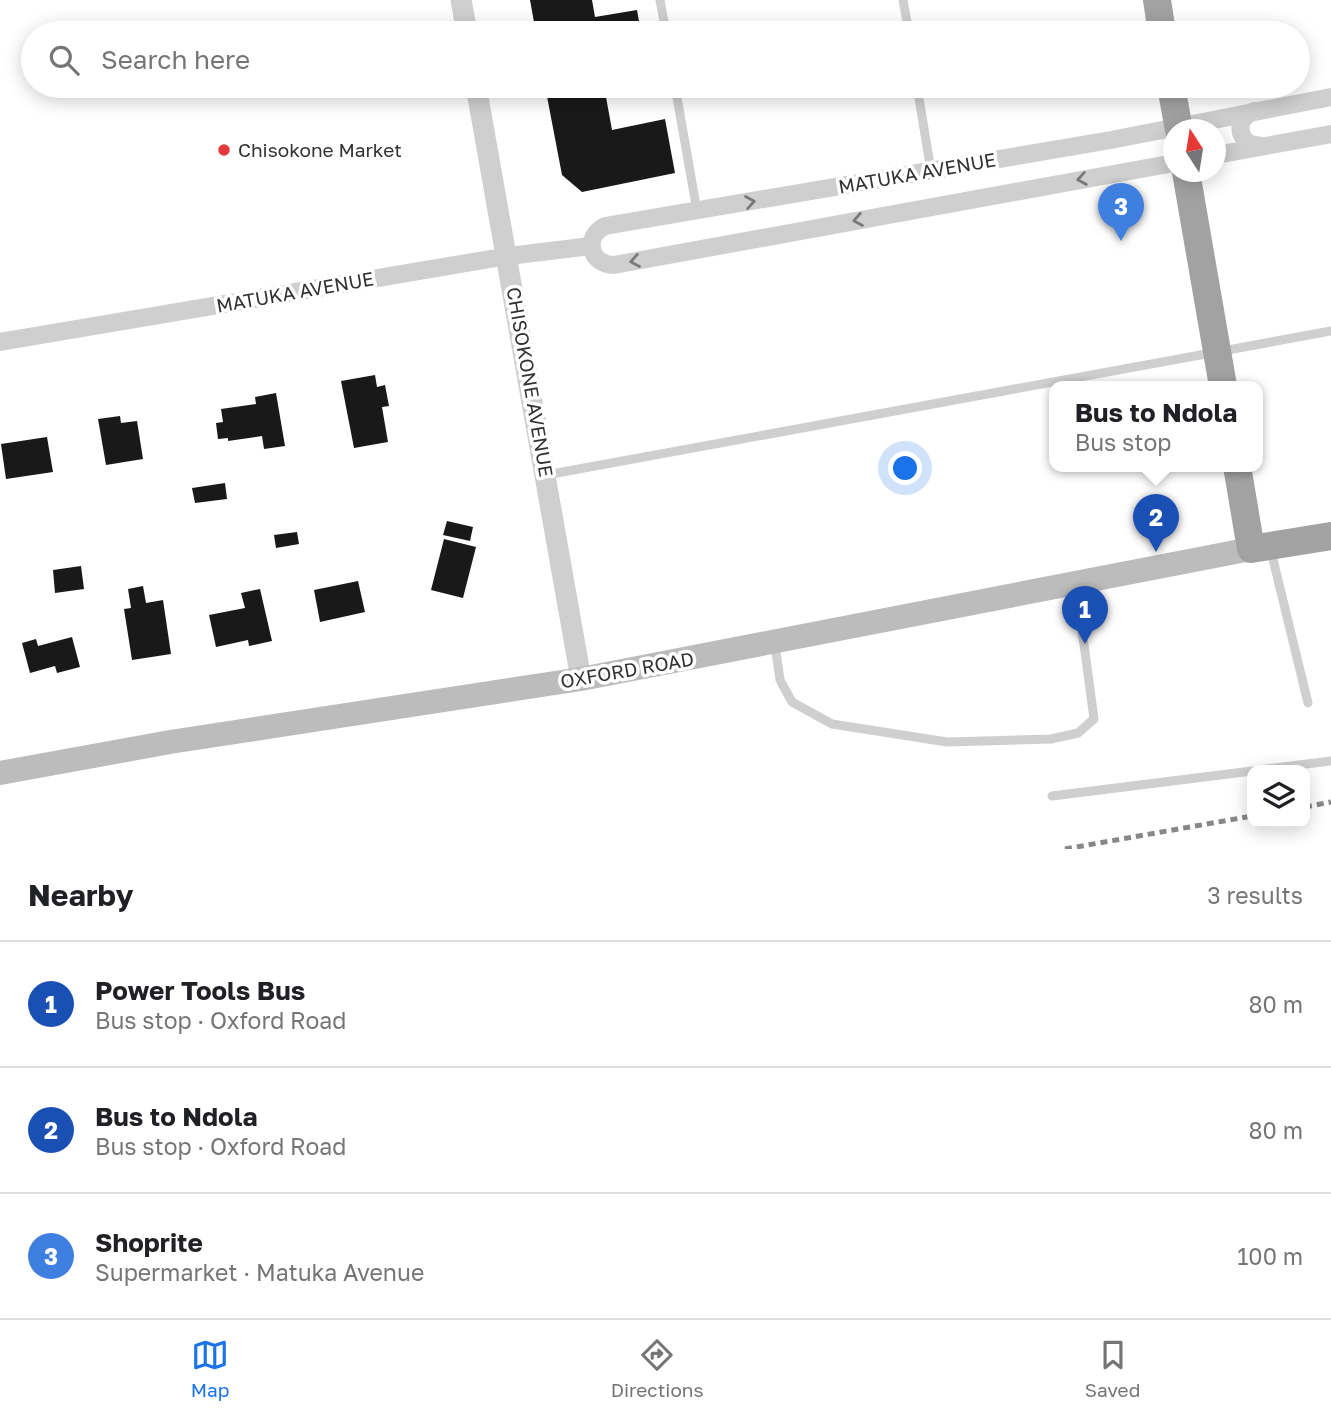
<!DOCTYPE html>
<html lang="en">
<head>
<meta charset="utf-8">
<style>
	body { margin:0; font-family:"Golos Text",sans-serif; background:#f2f2f2; color:#202124 }
	.controls { position:absolute; right:21px; bottom:21px; display:grid; overflow:hidden; border-radius:14px; box-shadow:0 4px 18px #0003 }
	.controls button { width:63px; height:63px; display:grid; place-items:center; padding:0; border:0; border-bottom:2px solid #e0e0e0; background:#fff; color:#202124; font:35px sans-serif }
	.compass { position:absolute; left:1163px; top:119px; width:63px; height:63px; border-radius:50%; background:#fff; box-shadow:0 4px 18px #0003; rotate:348deg }
	.you { position:absolute; left:906px; top:469px; width:24px; height:24px; margin:-18px; border:5px solid #fff; border-radius:50%; background:#1a73e8; box-shadow:0 0 0 10px #1a73e833 }
	.badge { display:grid; place-items:center; width:46px; height:46px; border-radius:50%; background:#1a73e8; color:#fff; font-size:23px; font-weight:700 }
	.pin { position:absolute; translate:-50% -58px; filter:drop-shadow(0 2px 4px #0008) }
	.pin::after { content:''; position:absolute; top:37px; width:24px; height:21px; background:inherit; clip-path:polygon(0 0,100% 0,50% 100%) }
	.popup { position:absolute; left:1049px; top:381px; width:214px; height:91px; box-sizing:border-box; display:grid; place-content:center; border-radius:14px; background:#fff; filter:drop-shadow(0 2px 5px #0005); font-size:23px; white-space:nowrap; color:#757577 }
	.popup b { font-size:26px; color:#202124 }
	.popup::after { content:''; position:absolute; left:50%; top:100%; margin-left:-14px; border:14px solid transparent; border-top-color:#fff }
	.list { margin:0; padding:0; list-style:none }
	h2 { display:flex; justify-content:space-between; align-items:center; height:91px; margin:0; padding:0 28px; font-size:30px }
	h2 small { font-size:23px; font-weight:400; color:#757577 }
	.list li { display:grid; grid-template-columns:46px 1fr auto; gap:21px; align-items:center; box-sizing:border-box; height:126px; padding:0 28px; border-top:2px solid #e0e0e0 }
	.list b { display:block; font-size:26px; white-space:nowrap }
	.list p { margin:0; font-size:23px; white-space:nowrap; color:#757577 }
	.list em { font-size:23px; font-style:normal; color:#757577 }
	.icon { flex:none; width:38px; height:38px; fill:none; stroke:currentColor; stroke-width:2; stroke-linecap:round; stroke-linejoin:round }
	.map { position:relative; flex:none; width:1331px; height:849px; overflow:hidden }
	.search { position:absolute; background:#fff; box-shadow:0 4px 18px #0003; left:21px; right:21px; top:21px; height:77px; display:flex; align-items:center; gap:18px; box-sizing:border-box; padding:0 24px; border-radius:38px; color:#757577; font-size:26px }
	.sheet { height:469px; background:#fff }
	nav { display:flex; justify-content:space-around; align-items:center; box-sizing:border-box; height:98px; border-top:2px solid #e0e0e0; background:#fff; font-size:19px; color:#757577 }
	nav a { display:grid; justify-items:center; gap:4px }
	nav .on { color:#1a73e8 }
	.map>svg:first-child { display:block }
</style>
</head>
<body>
<div class="map">
<svg width="1331" height="849" viewBox="0 0 1331 849">
	<rect width="100%" height="100%" fill="#fff"/>
	<path fill="#191919" d="M 530,0 L 592,0 L 595,17 L 637,10 L 641,33 L 536,33 Z
		M 545,86 L 604,86 L 612,130 L 665,119 L 675,173 L 582,192 L 562,175 Z
		M 375,375 L 377,387 L 385,385 L 389,406 L 382,407 L 388,442 L 354,448 L 341,381 Z
		M 276,393 L 285,446 L 264,449 L 262,436 L 228,441 L 228,438 L 218,439 L 216,423 L 223,422 L 221,409 L 256,404 L 255,397 Z
		M 120,416 L 121,423 L 137,421 L 143,459 L 106,465 L 98,419 Z
		M 47,437 L 53,472 L 6,479 L 1,444 Z
		M 225,483 L 227,499 L 195,503 L 192,488 Z
		M 447,521 L 473,527 L 470,541 L 443,535 Z
		M 297,532 L 299,544 L 276,548 L 274,535 Z
		M 444,539 L 476,547 L 463,598 L 431,590 Z
		M 81,566 L 84,589 L 55,593 L 53,570 Z
		M 358,581 L 365,612 L 320,622 L 314,590 Z
		M 143,586 L 146,603 L 163,600 L 171,654 L 132,660 L 124,609 L 131,608 L 128,589 Z
		M 260,589 L 272,641 L 249,646 L 248,640 L 216,647 L 209,615 L 245,608 L 241,593 Z
		M 72,637 L 80,667 L 57,673 L 55,666 L 30,673 L 22,643 L 36,639 L 38,646 Z"/>
	<g fill="none" stroke-linecap="round" stroke-linejoin="round">
		<path stroke="#cfcfcf" stroke-width="9" d="M 660,0 L 666,33
			M 903,0 L 909,33
			M 675,86 L 697,211
			M 917,86 L 931,171
			M 546,475 L 1331,331
			M 1271,551 L 1308,703
			M 775,645 L 780,680 L 792,702 L 832,724 L 947,742 L 1051,739 L 1078,733 L 1094,719 L 1076,585
			M 1258,770 L 1331,761
			M 1052,796 L 1252,771"/>
		<path stroke="#cfcfcf" stroke-width="18" d="M 1254,111 C 1238,118 1236,133 1249,144 L 1261,146
			M 1216,155 L 1331,134
			M 1174,163 L 614,265 C 590,265 583,237 605,226 L 1111,140 L 1331,97
			M 0,342 L 508,256 L 591,246"/>
		<path stroke="#cfcfcf" stroke-width="21" d="M 461,0 L 467,33
			M 476,86 L 581,679"/>
		<path stroke="#bcbcbc" stroke-width="24" d="M 0,773 L 170,742 L 581,679 L 1251,549"/>
		<path stroke="#a2a2a2" stroke-width="28" d="M 1157,0 L 1162,33
			M 1171,86 L 1179,130
			M 1186,172 L 1223,386
			M 1237,466 L 1251,549 L 1331,536"/>
		<path stroke="#878787" stroke-width="5" stroke-dasharray="7 5" stroke-linecap="butt" d="M 1305,807 L 1331,802
			M 1065,849 L 1252,816"/>
	</g>
	<defs><path id="oneway-chevron" d="M-2-3.5L2.5 0L-2 3.5" fill="none" stroke-width="1.6" stroke-linecap="round" stroke-linejoin="round" transform="scale(1.75)"/></defs>
	<g stroke="#797979">
		<use href="#oneway-chevron" transform="translate(1082 179) rotate(170)"/>
		<use href="#oneway-chevron" transform="translate(750 202) rotate(-10)"/>
		<use href="#oneway-chevron" transform="translate(858 220) rotate(170)"/>
		<use href="#oneway-chevron" transform="translate(635 261) rotate(170)"/>
	</g>
	<circle fill="#e6373b" stroke="#fff" stroke-width="2.5" cx="224" cy="150" r="7"/>
	<g text-anchor="middle" stroke-width="7" stroke-linejoin="round" paint-order="stroke">
		<g font-size="19" fill="#323232" stroke="#fff" text-anchor="start">
			<text x="238" y="157">Chisokone Market</text>
		</g>
		<g font-size="19" fill="#323232" stroke="#fff">
			<text transform="translate(917 173) rotate(-10)" y="7">MATUKA AVENUE</text>
			<text transform="translate(295 292) rotate(-10)" y="7">MATUKA AVENUE</text>
			<text transform="translate(530 382) rotate(80)" y="7">CHISOKONE AVENUE</text>
			<text transform="translate(627 670) rotate(-10)" y="7">OXFORD ROAD</text>
		</g>
	</g>
</svg>
<div class="controls">
<button><svg class="icon" aria-label="layers" viewBox="0 0 24 24"><path d="M12 4l9 5-9 5-9-5zM3 14l9 5 9-5"/></svg></button>
</div>
<svg class="compass" viewBox="-18 -18 36 36"><path d="M0-13l5 13h-10z" fill="#e53935"/><path d="M0 13l5-13h-10z" fill="#757577"/></svg>
<div class="you"></div>
<div class="pin badge" style="left:1085px;top:644px;background:#1a4fb4">1</div>
<div class="pin badge" style="left:1156px;top:552px;background:#1a4fb4">2</div>
<div class="popup"><b>Bus to Ndola</b>Bus stop</div>
<div class="pin badge" style="left:1121px;top:241px;background:#3f7fe0">3</div>
<div class="search"><svg class="icon" aria-label="search" viewBox="0 0 24 24"><circle cx="10" cy="10" r="6"/><path d="M15 15l6 6"/></svg>Search here</div>
</div>
<section class="sheet">
<h2>Nearby<small>3 results</small></h2>
<ul class="list">
<li><span class="badge" style="background:#1a4fb4">1</span><div><b>Power Tools Bus</b><p>Bus stop · Oxford Road</p></div><em>80 m</em></li>
<li><span class="badge" style="background:#1a4fb4">2</span><div><b>Bus to Ndola</b><p>Bus stop · Oxford Road</p></div><em>80 m</em></li>
<li><span class="badge" style="background:#3f7fe0">3</span><div><b>Shoprite</b><p>Supermarket · Matuka Avenue</p></div><em>100 m</em></li>
</ul>
</section>
<nav>
<a class="on"><svg class="icon" aria-label="map" viewBox="0 0 24 24"><path d="M3 6l6-2 6 2 6-2v14l-6 2-6-2-6 2zM9 4v14M15 6v14"/></svg>Map</a>
<a><svg class="icon" aria-label="directions" viewBox="0 0 24 24"><path d="M12 3l9 9-9 9-9-9zM9 14v-3h6M13 9l2 2-2 2"/></svg>Directions</a>
<a><svg class="icon" aria-label="saved" viewBox="0 0 24 24"><path d="M7 4h10v16l-5-4-5 4z"/></svg>Saved</a>
</nav>
</body>
</html>
